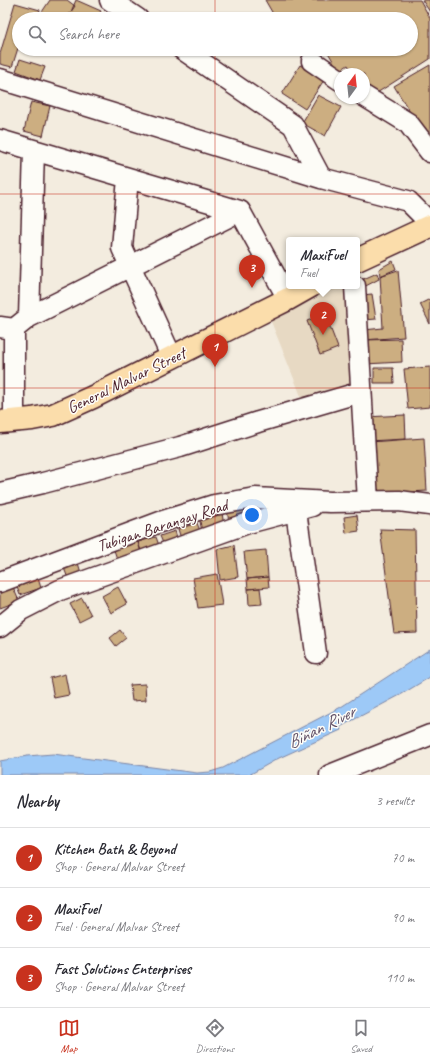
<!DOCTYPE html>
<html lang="en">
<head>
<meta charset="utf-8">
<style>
	body { margin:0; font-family:Caveat,sans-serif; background:#f7f7f7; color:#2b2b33 }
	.compass { position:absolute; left:334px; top:68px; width:36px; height:36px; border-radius:50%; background:#fff; box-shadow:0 1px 3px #0004; rotate:15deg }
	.you { position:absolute; left:252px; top:515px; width:14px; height:14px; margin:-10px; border:3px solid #fff; border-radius:50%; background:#1a73e8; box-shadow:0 0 0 6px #1a73e833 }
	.badge { display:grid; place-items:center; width:26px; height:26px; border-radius:50%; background:#c8321e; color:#fff; font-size:13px; font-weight:700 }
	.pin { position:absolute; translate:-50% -33px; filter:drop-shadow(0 1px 2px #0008) }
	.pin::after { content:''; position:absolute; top:21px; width:14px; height:12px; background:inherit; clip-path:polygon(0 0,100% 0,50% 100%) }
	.popup { position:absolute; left:286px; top:237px; width:74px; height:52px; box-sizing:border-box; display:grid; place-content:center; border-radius:4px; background:#fff; filter:drop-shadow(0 1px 3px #0005); font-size:13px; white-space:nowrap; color:#7c7c81 }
	.popup b { font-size:15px; color:#2b2b33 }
	.popup::after { content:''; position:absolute; left:50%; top:100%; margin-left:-8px; border:8px solid transparent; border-top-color:#fff }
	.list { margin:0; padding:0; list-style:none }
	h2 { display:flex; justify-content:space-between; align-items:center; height:52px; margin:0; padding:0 16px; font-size:17px }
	h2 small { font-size:13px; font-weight:400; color:#7c7c81 }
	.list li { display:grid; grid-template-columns:26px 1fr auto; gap:12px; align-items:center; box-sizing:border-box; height:60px; padding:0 16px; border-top:1px solid #e1e1e2 }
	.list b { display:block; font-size:15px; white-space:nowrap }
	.list p { margin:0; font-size:13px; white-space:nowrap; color:#7c7c81 }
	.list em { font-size:13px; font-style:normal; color:#7c7c81 }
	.icon { flex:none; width:22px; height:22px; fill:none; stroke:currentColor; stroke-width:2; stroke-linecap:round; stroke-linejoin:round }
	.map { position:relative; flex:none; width:430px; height:775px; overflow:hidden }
	.search { position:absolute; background:#fff; box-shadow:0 1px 3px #0004; left:12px; right:12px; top:12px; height:44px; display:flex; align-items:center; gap:10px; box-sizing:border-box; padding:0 14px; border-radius:22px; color:#7c7c81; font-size:15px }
	.sheet { height:232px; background:#fff }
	nav { display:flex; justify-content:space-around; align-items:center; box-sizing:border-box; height:56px; border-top:1px solid #e1e1e2; background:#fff; font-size:11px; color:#7c7c81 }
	nav a { display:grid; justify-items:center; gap:2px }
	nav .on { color:#c8321e }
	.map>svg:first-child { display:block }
</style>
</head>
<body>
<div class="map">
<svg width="430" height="775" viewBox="0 0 430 775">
	<rect width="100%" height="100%" fill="#f3ecdf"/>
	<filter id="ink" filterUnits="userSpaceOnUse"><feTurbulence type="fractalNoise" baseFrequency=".025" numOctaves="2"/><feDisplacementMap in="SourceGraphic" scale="8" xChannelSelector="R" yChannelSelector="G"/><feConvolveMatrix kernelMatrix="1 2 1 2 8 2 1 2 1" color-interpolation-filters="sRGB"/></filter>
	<g filter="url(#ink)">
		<path fill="#e7d9c3" d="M 335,286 L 348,286 L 354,388 L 303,401 L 270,319 Z"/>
		<path fill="#9dc9f7" stroke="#7c85a5" d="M 430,649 L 430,677 L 402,694 L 340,727 L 341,730 L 279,758 L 249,775 L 0,775 L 0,761 L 27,756 L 53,754 L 197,773 L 210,772 L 223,768 L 341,707 Z"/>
		<path fill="#ccae81" stroke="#4a1f2b" d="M 50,0 L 67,0 L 75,6 L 66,19 L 46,19 L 40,15 Z
			M 76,0 L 101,11 L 97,19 L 68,19 Z
			M 265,0 L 420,0 L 430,18 L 430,59 L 369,98 L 364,90 L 364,74 L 354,74 L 348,65 L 339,71 L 326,49 L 411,49 L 411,19 L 276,19 Z
			M 422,0 L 430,0 L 430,12 Z
			M 15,3 L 40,10 L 37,19 L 19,19 L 19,45 L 12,67 L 0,64 L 0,54 Z
			M 20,59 L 45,67 L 40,80 L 16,71 Z
			M 300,65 L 324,80 L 305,109 L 282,94 Z
			M 430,65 L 430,145 L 394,86 Z
			M 318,95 L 341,107 L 325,136 L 302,123 Z
			M 31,102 L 50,106 L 43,136 L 24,131 Z
			M 393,261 L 396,269 L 380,276 L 379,269 Z
			M 398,270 L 404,337 L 364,340 L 364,330 L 383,328 L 380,276 Z
			M 377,273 L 379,279 L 362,288 L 359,281 Z
			M 372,294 L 376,319 L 365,320 L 362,295 Z
			M 430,299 L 430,324 L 420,304 Z
			M 325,314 L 338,348 L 320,355 L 307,321 Z
			M 401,339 L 402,362 L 365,364 L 364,340 Z
			M 430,367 L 430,407 L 408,409 L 404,369 Z
			M 374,368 L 393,368 L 394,383 L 374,383 Z
			M 405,415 L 406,439 L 368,441 L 366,417 Z
			M 424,438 L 427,491 L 374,494 L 370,442 Z
			M 246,507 L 248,521 L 229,523 L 227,509 Z
			M 222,512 L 224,528 L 202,532 L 199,516 Z
			M 357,515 L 359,531 L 346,533 L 344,517 Z
			M 197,523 L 202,536 L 182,542 L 178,529 Z
			M 380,529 L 415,530 L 417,633 L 394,634 Z
			M 175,531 L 179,544 L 165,548 L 160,536 Z
			M 156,537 L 161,551 L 142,556 L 138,542 Z
			M 138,542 L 143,557 L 119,565 L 114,550 Z
			M 234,545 L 238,577 L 220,580 L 217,549 Z
			M 266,550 L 268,577 L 247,579 L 244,552 Z
			M 78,563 L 82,576 L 69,581 L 64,568 Z
			M 217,574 L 222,605 L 198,608 L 193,578 Z
			M 37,575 L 41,588 L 20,595 L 15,582 Z
			M 268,577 L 269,587 L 248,589 L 247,579 Z
			M 13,587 L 19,601 L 0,608 L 0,592 Z
			M 118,587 L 127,604 L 111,613 L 102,596 Z
			M 260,588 L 262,604 L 249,605 L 248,589 Z
			M 82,598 L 91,615 L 79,621 L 70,604 Z
			M 120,630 L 126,638 L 116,646 L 110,638 Z
			M 65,674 L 69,695 L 54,698 L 50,678 Z
			M 145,684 L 146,700 L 132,701 L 130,685 Z"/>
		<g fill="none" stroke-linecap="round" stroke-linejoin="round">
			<defs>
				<path id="minor" d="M 110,0 L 138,19
					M 182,49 L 293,125 L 321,178
					M 312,61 L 340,80
					M 0,79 L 321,178 L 408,201 L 430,223
					M 364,96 L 408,123 L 430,152
					M 0,140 L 240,211 L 288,299
					M 128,178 L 122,248 L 172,358
					M 355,286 L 368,501
					M 29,317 L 34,151
					M 0,327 L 14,329 L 29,317 L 240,211
					M 14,329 L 14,420
					M 0,493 L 43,483 L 180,447 L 258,422 L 361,392
					M 296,511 L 316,653
					M 0,582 L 160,522 L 214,505 L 255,498 L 330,502 L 399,501 L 430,505
					M 0,627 L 21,610 L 60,590 L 248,523 L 312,506
					M 330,775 L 430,735"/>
				<path id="highway" d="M 357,260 L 430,226
					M 0,422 L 32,419 L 53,415 L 93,397 L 288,299 L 311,286"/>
			</defs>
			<use href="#minor" stroke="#4a1f2b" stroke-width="23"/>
			<use href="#highway" stroke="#4a1f2b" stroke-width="25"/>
			<use href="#minor" stroke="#fdfcf7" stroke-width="20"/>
			<use href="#highway" stroke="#fbddab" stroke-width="22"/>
		</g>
	</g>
	<path fill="none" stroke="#c8321e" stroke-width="1" stroke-opacity="0.55" d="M 215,0 L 215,19M 215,49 L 215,775M 0,194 L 430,194M 0,388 L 430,388M 0,581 L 430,581"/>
	<g text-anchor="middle" stroke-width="3" stroke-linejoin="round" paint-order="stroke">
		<g font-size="17" fill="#4a1f2b" stroke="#fdfcf7">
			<text transform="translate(126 380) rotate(-26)" y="6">General Malvar Street</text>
			<text transform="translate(162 525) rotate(-18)" y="6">Tubigan Barangay Road</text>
		</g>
		<g font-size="18" font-style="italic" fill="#635268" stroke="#fdfcf7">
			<text transform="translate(321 727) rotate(-27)" y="6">Biñan River</text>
		</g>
	</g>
</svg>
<svg class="compass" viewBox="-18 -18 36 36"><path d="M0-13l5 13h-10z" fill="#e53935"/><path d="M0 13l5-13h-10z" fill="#7c7c81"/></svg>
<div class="you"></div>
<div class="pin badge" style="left:215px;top:367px">1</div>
<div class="pin badge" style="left:323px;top:335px">2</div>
<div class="popup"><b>MaxiFuel</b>Fuel</div>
<div class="pin badge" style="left:252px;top:288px">3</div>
<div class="search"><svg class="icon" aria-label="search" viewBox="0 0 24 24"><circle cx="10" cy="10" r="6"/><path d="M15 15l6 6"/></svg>Search here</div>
</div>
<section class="sheet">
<h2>Nearby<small>3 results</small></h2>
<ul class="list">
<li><span class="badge">1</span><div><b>Kitchen Bath &amp; Beyond</b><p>Shop · General Malvar Street</p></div><em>70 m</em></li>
<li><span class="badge">2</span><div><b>MaxiFuel</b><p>Fuel · General Malvar Street</p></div><em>90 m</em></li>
<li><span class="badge">3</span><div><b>Fast Solutions Enterprises</b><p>Shop · General Malvar Street</p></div><em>110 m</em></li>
</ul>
</section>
<nav>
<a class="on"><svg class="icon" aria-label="map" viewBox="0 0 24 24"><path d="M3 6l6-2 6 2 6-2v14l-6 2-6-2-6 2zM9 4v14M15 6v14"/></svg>Map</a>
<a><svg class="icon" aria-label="directions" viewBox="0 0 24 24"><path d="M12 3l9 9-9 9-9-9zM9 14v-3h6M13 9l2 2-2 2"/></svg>Directions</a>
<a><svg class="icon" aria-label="saved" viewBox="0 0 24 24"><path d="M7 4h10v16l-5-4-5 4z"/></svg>Saved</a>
</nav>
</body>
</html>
